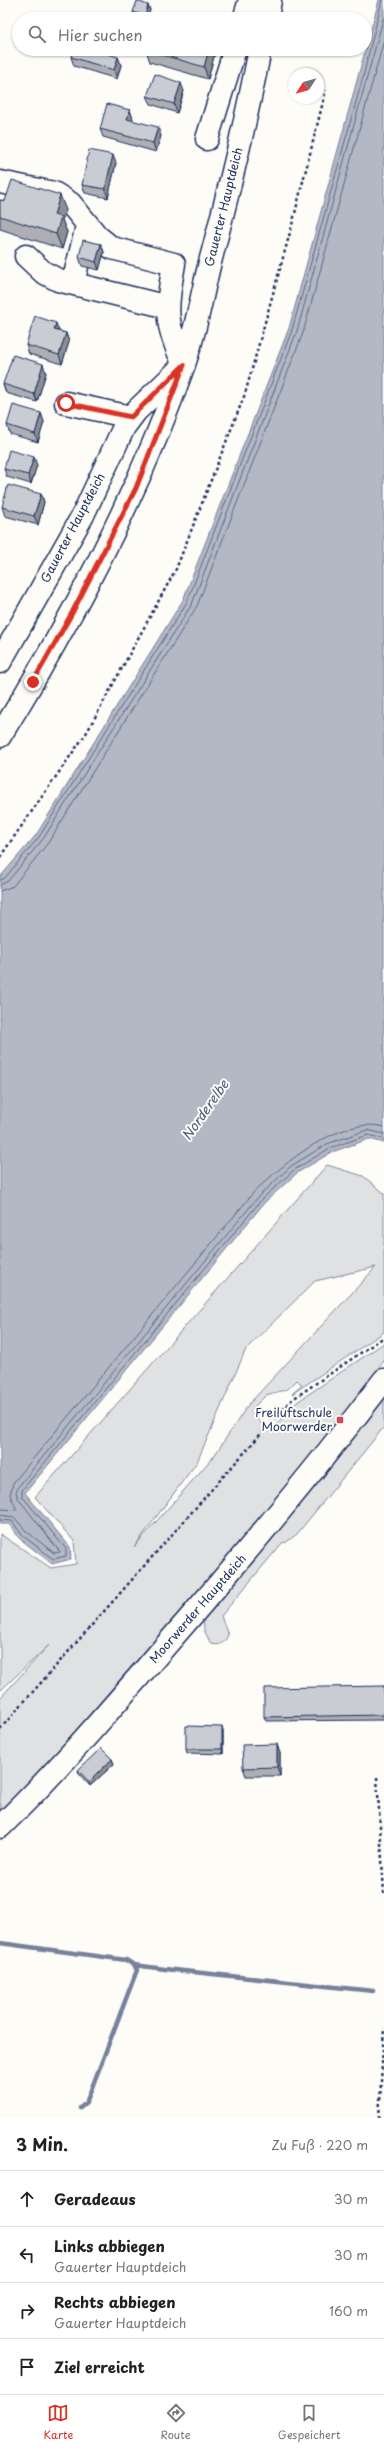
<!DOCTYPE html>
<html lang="de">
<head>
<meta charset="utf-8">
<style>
	body { margin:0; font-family:"Playpen Sans",sans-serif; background:#f6f6f6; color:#202124 }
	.compass { position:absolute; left:288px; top:68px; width:36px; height:36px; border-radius:50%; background:#fff; box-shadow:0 1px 3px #0004; rotate:234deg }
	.stop { position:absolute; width:12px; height:12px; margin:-9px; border:3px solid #d93025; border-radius:50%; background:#fff }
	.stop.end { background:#d93025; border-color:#fff; box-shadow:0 1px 4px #0008 }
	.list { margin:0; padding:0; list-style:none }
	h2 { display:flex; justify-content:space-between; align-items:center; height:52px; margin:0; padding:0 16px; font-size:17px }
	h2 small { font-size:13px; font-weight:400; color:#757577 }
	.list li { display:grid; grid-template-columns:26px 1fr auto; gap:12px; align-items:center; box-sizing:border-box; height:56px; padding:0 16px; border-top:1px solid #e0e0e0 }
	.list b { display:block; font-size:15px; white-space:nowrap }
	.list p { margin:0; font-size:13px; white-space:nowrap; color:#757577 }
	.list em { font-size:13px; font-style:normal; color:#757577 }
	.icon { flex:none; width:22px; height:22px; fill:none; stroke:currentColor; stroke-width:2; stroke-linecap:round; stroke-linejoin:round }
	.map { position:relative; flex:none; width:384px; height:2118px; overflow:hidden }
	.search { position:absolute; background:#fff; box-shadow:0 1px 3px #0004; left:12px; right:12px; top:12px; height:44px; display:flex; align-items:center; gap:10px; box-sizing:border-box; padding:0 14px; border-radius:22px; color:#757577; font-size:15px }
	.sheet { height:276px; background:#fff }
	nav { display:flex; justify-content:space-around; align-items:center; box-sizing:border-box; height:56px; border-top:1px solid #e0e0e0; background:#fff; font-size:11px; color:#757577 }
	nav a { display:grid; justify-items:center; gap:2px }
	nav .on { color:#d93025 }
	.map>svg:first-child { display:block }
</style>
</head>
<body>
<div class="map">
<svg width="384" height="2118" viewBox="0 0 384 2118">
	<rect width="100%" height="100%" fill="#fdfcf7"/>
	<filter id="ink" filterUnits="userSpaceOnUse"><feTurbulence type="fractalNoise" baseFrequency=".025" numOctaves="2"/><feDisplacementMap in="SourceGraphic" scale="8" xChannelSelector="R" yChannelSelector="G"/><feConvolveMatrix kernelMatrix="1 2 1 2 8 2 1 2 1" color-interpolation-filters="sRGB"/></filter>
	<g filter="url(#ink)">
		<path fill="#e0e1e3" stroke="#7e88a0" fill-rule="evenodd" d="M 327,1165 L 363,1176 L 384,1193 L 384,1332 L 292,1394 L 302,1385 L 297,1380 L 288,1389 L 266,1395 L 250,1411 L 269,1432 L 297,1402 L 384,1343 L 384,1361 L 292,1482 L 62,1746 L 0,1813 L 0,1698 L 49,1645 L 0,1691 L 0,1534 L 51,1568 L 76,1564 L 74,1541 L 35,1497 ZM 376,1267 L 248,1405 L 214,1456 L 134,1547 L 197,1462 L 246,1349 L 315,1281 Z
			M 384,1391 L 384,1427 L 297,1534 L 285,1543 L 283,1542 L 221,1616 L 228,1635 C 224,1644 220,1646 211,1644 L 204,1630 L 203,1615 Z"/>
		<path fill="#b3b8c5" stroke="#76819c" d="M 379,0 L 384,0 L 384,1143 L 369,1139 L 332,1152 L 297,1173 L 265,1202 L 25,1493 L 70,1547 L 71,1559 L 52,1564 L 19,1538 L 9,1524 L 0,1524 L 0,877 L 36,835 L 183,600 L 289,328 Z"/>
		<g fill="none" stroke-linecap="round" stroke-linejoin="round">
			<path stroke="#586687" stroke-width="1" d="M 0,880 L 5,878 L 39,837 L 187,602 L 292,330 L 363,77 L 382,0
				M 0,885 L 8,881 L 43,839 L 192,604 L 297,331 L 384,16
				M 0,891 L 13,886 L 48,843 L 197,606 L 303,333 L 384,40
				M 0,1509 L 17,1510 L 10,1495 L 13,1483 L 254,1192 C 283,1164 341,1115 384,1127
				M 0,1515 L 14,1517 L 26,1531 L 54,1553 L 60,1552 L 18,1498 L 16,1492 L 18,1487 L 259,1196 L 291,1166 L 327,1144 L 367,1130 L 384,1134
				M 0,1520 L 12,1521 L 22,1535 L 53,1559 L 66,1556 L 66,1549 L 22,1496 L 22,1490 L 262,1199 L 294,1170 L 330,1148 L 368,1135 L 384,1139"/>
			<path stroke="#76819c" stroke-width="4.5" d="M 0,1943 L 126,1960 L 134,1965 L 165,1969 L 373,1991
				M 80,2108 L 86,2103 L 137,1970 L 134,1965"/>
			<defs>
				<path id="minor" d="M 244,19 L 250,0
					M 267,19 L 270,0
					M 207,139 L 235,49
					M 0,182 L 54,193 L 70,203 L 97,236 L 112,248 L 174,264 C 166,311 164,321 184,365 L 136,411 L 124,427 L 83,515 L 0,662
					M 26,256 L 43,272 L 58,280 L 168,307
					M 73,283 L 86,230
					M 66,403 L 131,417
					M 0,736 C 73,618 137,497 183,367 C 195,335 201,299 209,266 C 228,194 246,122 260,49
					M 0,1827 C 57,1772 109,1711 161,1651 C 238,1563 313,1473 384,1380"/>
			</defs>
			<use href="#minor" stroke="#1b2f5e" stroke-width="25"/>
			<path stroke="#1b2f5e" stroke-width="2.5" stroke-dasharray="3 3" stroke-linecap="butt" d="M 0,857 L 87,732 L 176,569 L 245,394 L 291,229 L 326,90
				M 0,1729 L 290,1401 L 384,1337
				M 377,1777 L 384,1893
				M 379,2118 L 384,2028"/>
			<use href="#minor" stroke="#fdfcf7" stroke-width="22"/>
		</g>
		<path fill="#adafb5" stroke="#1b2f5e" d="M 148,5 L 150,10 L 147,19 L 142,19 L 134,16 L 133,12 Z
			M 216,49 L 208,79 L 150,62 L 146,50 Z
			M 71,57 L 118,57 L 121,65 L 117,79 L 74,66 Z
			M 184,91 L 177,113 L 151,104 L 147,96 Z
			M 130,110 L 133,119 L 132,120 L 161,136 L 156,152 L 103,137 L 100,129 Z
			M 116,163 L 108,198 L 85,193 L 82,185 Z
			M 0,200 L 5,201 L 66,210 L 62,220 L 67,232 L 62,249 L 0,229 Z
			M 101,244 L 104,252 L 99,270 L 82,266 L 79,257 Z
			M 59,331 L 66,333 L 69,342 L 62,364 L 29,354 L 26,345 Z
			M 46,373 L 37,402 L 6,393 L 3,384 Z
			M 41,413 L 44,422 L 38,442 L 10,434 L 7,425 Z
			M 37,465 L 31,484 L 7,477 L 4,469 Z
			M 41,494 L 44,502 L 38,525 L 5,516 L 2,507 Z
			M 384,1686 L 384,1720 L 266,1721 L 264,1717 Z
			M 223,1731 L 223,1754 L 187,1753 L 186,1749 Z
			M 280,1753 L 280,1776 L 246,1776 L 243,1768 Z
			M 112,1759 L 114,1764 L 90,1786 L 79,1774 L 78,1770 Z"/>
		<path fill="#8d8f94" stroke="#1b2f5e" d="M 148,5 L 150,10 L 147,19 L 146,19 L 145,16 Z
			M 209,49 L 216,49 L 208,79 L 204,67 Z
			M 118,57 L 121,65 L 117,79 L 114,70 Z
			M 181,83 L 184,91 L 177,113 L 174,104 Z
			M 130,110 L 133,119 L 130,127 L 127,119 Z
			M 158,127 L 161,136 L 156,152 L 153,143 Z
			M 113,155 L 116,163 L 108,198 L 105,189 Z
			M 60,195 L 66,210 L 62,220 L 67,232 L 62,249 L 56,234 L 54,215 Z
			M 101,244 L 104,252 L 99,270 L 96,262 Z
			M 56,323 L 59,331 L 54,330 Z
			M 66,333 L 69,342 L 62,364 L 59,355 Z
			M 43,364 L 46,373 L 37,402 L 34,394 Z
			M 41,413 L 44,422 L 38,442 L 35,434 Z
			M 34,457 L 37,465 L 31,484 L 28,475 Z
			M 41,494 L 44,502 L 38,525 L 34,516 Z
			M 222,1727 L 223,1731 L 223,1754 L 222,1749 Z
			M 277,1744 L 280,1753 L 280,1776 L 277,1767 Z
			M 112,1759 L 114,1764 L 90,1786 L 89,1782 Z"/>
		<path fill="#c9ccd3" stroke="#1b2f5e" d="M 137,1 L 148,5 L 145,16 L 133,12 Z
			M 74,49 L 93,49 L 118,57 L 114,70 L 71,57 Z
			M 146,49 L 209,49 L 204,67 L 146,50 Z
			M 155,74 L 181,83 L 174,104 L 147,96 Z
			M 107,104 L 130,110 L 127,119 L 158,127 L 153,143 L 100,129 Z
			M 89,150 L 113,155 L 105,189 L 82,185 Z
			M 12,180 L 60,195 L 54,215 L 61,217 L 56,234 L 0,216 L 0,200 L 5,201 Z
			M 83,240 L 101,244 L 96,262 L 79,257 Z
			M 35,316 L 56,323 L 54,330 L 66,333 L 59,355 L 26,345 Z
			M 13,355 L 43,364 L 34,394 L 3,384 Z
			M 13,405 L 41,413 L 35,434 L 7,425 Z
			M 9,450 L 34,457 L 28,475 L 4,469 Z
			M 8,485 L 41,494 L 34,516 L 2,507 Z
			M 384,1686 L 384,1715 L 264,1717 L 264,1688 Z
			M 186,1726 L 222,1727 L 222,1749 L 186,1749 Z
			M 277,1744 L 277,1767 L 243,1768 L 242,1745 Z
			M 101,1748 L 112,1759 L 89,1782 L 78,1770 Z"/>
	</g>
	<g fill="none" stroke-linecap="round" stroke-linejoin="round" filter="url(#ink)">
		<path stroke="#d93025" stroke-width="5" d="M 33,682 L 72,613 L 136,488 L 184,365 L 131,417 L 66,403"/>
	</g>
	<rect fill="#d1495b" stroke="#fdfcf7" stroke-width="1.5" x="336" y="1416" width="8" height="8" rx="2"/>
	<g text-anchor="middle" stroke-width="4" stroke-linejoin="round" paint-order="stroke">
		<g font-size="12" fill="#1b2f5e" stroke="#fdfcf7">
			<text transform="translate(224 207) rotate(-76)" y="4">Gauerter Hauptdeich</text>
			<text transform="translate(73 528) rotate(-62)" y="4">Gauerter Hauptdeich</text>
			<text transform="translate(198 1609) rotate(-49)" y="4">Moorwerder Hauptdeich</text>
		</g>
		<g font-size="12" fill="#1b2f5e" stroke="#fdfcf7" text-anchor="end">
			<text x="332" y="1417">Freiluftschule<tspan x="332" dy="14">Moorwerder</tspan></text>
		</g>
		<g font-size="13" font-style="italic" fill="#49587d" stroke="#fdfcf7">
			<text transform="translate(205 1110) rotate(-55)" y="5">Norderelbe</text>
		</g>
	</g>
</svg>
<svg class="compass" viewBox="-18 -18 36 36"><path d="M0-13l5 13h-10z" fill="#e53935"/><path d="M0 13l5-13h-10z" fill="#757577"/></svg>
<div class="stop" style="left:66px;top:403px"></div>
<div class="stop end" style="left:33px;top:682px"></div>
<div class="search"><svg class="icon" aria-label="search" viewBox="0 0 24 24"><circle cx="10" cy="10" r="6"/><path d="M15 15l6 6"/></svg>Hier suchen</div>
</div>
<section class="sheet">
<h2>3 Min.<small>Zu Fuß · 220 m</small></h2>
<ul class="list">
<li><svg class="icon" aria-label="ahead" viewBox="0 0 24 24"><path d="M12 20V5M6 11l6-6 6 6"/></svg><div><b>Geradeaus</b></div><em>30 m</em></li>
<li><svg class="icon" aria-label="left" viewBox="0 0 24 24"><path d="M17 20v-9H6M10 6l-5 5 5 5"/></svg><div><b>Links abbiegen</b><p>Gauerter Hauptdeich</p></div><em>30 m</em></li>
<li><svg class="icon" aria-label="right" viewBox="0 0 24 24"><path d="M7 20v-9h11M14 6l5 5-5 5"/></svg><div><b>Rechts abbiegen</b><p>Gauerter Hauptdeich</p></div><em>160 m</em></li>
<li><svg class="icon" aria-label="arrive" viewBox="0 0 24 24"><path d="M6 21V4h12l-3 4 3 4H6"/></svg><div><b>Ziel erreicht</b></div></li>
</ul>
</section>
<nav>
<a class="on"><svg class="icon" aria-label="map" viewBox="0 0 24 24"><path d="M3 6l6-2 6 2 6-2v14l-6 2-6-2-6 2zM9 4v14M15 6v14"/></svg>Karte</a>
<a><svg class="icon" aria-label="directions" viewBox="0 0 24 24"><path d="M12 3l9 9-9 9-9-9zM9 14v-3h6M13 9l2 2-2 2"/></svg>Route</a>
<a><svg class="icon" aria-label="saved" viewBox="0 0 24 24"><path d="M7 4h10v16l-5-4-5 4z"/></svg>Gespeichert</a>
</nav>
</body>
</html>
